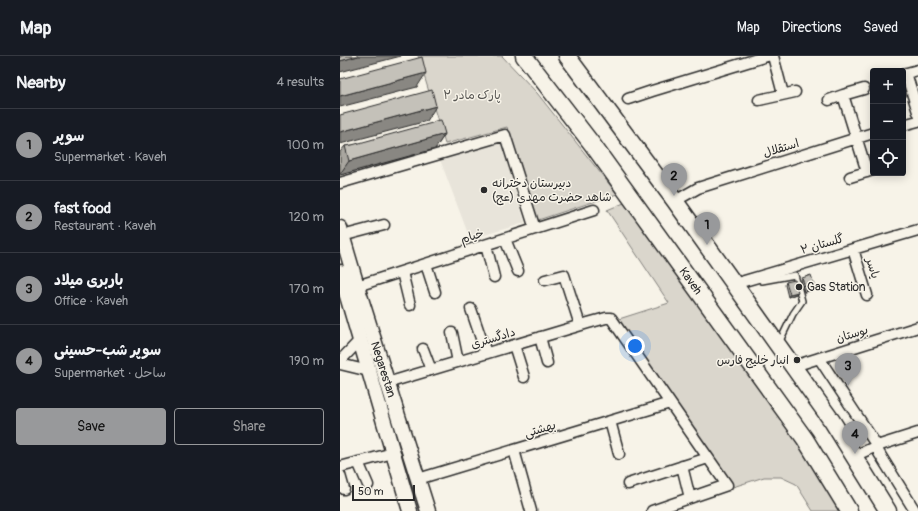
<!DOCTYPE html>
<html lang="en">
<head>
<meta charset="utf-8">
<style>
	body { margin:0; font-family:Pangolin,"Playpen Sans Arabic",sans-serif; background:#242831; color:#f1f3f6 }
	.controls { position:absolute; right:12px; top:12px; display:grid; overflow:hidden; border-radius:4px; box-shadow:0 2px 10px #0003 }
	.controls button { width:36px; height:36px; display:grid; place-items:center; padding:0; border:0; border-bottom:1px solid #363941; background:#171b24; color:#f1f3f6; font:20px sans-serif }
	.scale { position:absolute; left:12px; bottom:10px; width:63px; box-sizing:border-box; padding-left:4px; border:2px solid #2b2b2b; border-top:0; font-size:11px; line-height:14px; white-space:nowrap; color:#2b2b2b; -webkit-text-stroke:3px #f7f3e8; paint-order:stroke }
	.you { position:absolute; left:295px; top:290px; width:14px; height:14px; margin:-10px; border:3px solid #fff; border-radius:50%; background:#1a73e8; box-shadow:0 0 0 6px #1a73e833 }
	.badge { display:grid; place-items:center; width:26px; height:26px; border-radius:50%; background:#98999b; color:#111; font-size:13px; font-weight:700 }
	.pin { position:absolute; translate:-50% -33px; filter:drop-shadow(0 1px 2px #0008) }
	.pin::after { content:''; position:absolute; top:21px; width:14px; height:12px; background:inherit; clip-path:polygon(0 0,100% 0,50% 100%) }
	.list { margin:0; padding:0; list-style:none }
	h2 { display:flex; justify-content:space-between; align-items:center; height:52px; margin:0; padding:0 16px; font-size:17px }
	h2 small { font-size:13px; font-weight:400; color:#9ea1a6 }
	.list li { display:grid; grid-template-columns:26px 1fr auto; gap:12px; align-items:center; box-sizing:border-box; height:72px; padding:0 16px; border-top:1px solid #363941 }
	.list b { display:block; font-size:15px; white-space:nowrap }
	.list p { margin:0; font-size:13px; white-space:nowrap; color:#9ea1a6 }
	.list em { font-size:13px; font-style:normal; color:#9ea1a6 }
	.actions { display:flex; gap:8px; padding:12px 16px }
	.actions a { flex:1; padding:9px 0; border:1px solid #98999b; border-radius:4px; text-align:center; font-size:14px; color:#98999b }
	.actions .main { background:#98999b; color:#111 }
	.icon { flex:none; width:22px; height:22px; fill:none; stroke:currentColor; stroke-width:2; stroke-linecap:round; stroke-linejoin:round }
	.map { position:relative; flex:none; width:578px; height:455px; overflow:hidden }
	header { display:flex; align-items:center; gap:24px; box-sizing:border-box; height:56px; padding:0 20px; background:#171b24; border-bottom:1px solid #363941 }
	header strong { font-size:19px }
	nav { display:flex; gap:22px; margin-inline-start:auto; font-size:14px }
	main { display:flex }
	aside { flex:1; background:#171b24 }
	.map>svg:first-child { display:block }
</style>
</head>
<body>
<header>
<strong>Map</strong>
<nav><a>Map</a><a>Directions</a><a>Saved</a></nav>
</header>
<main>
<aside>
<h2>Nearby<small>4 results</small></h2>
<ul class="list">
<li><span class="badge">1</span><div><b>سوپر</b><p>Supermarket · Kaveh</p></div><em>100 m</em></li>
<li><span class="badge">2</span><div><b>fast food</b><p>Restaurant · Kaveh</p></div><em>120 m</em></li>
<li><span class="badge">3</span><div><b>باربری میلاد</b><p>Office · Kaveh</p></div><em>170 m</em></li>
<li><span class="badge">4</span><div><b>سوپر شب-حسینی</b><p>Supermarket · ساحل</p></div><em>190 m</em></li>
</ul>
<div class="actions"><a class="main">Save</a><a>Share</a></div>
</aside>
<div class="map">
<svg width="578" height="455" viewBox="0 0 578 455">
	<rect width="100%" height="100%" fill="#f7f3e8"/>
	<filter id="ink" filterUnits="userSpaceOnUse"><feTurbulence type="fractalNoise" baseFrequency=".025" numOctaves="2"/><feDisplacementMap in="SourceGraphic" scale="8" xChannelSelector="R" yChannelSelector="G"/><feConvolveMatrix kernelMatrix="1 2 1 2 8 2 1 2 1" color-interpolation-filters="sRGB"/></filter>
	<g filter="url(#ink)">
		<path fill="#e8e4da" d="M 160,82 L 185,167 L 130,183 L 99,101 Z"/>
		<path fill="#dad6cc" stroke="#82807c" d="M 78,0 L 162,0 L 197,37 L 277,138 L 198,164 L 167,71 L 105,88 Z
			M 284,147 L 346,229 L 445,368 L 500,455 L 473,455 L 456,428 L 441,421 L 424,421 L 393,431 L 279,268 L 279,263 L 329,247 L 267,154 Z"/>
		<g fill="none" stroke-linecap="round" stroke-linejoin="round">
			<defs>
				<path id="lane" d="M 418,221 L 422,225 L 455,219 L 462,245 L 453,258 L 439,287"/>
				<path id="street" d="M 433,0 L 443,38
					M 566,17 L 578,56
					M 563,18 L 578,14
					M 524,33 L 503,39 L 527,116
					M 288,43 L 312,35 L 427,0
					M 419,44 L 455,36
					M 489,44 L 503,39
					M 563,69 L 578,65
					M 510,121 L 533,114
					M 0,127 L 165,79 L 195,173
					M 335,145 L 358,132 L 533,77
					M 2,180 L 44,169
					M 165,183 L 178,215
					M 146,189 L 154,221
					M 513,193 L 527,239
					M 86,208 L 95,236
					M 62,216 L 70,249
					M 205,224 L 224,219 L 240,269
					M 394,228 L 578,174
					M 17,230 L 254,154
					M 131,253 L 146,297
					M 112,277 L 118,306
					M 200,281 L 207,307
					M 174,289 L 184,321
					M 83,293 L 91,314
					M 479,302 L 537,390 L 539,397 L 575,455
					M 0,305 L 20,284
					M 0,308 L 29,315
					M 454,310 L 578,271
					M 47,327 L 248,267 L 266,262 L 271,262 L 387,429 L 312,455
					M 270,365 L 279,398
					M 174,394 L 191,455
					M 514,400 L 537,390 L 578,377
					M 18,406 L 28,429
					M 342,410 L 350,442
					M 0,411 L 53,397
					M 0,419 L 4,433
					M 78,423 L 330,347
					M 288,428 L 368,402"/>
				<g id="secondary">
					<path id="s1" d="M 0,172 L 17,230 L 88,455"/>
					<path d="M 0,216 L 70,455"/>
				</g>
				<g id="primary">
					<path id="s2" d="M 184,0 L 252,88 L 465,383 L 509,455"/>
					<path d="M 227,0 L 335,145 L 492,365 L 548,455"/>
				</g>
			</defs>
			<use href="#lane" stroke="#2b2b2b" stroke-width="8"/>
			<use href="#street" stroke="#2b2b2b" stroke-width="13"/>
			<use href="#secondary" stroke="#2b2b2b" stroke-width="17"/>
			<use href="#primary" stroke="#2b2b2b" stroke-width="19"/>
			<use href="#lane" stroke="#f7f3e8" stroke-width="5"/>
			<use href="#street" stroke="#f7f3e8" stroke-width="10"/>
			<use href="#secondary" stroke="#f7f3e8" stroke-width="14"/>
			<use href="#primary" stroke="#f7f3e8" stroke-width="16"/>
		</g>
		<path fill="#a9a69f" stroke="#2b2b2b" d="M 105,78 L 95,93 L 0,119 L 0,96 L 5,90 Z
			M 462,222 L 473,234 L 464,236 L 461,224 Z
			M 446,226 L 458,236 L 456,238 L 448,241 L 445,229 Z"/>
		<path fill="#898782" stroke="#2b2b2b" d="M 18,0 L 61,0 L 0,16 L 0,5 Z
			M 86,17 L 77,31 L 0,51 L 0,40 Z
			M 96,50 L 87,65 L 0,88 L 0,76 Z
			M 105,78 L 95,93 L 0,119 L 0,118 L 9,105 Z
			M 475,231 L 473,234 L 464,236 L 466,234 Z
			M 458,236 L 456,238 L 448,241 L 450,238 Z"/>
		<path fill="#c4c1b9" stroke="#2b2b2b" d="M 0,0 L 18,0 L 0,5 Z
			M 82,1 L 86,17 L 0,40 L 0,23 Z
			M 92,34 L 96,50 L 0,76 L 0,59 Z
			M 101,64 L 105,78 L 9,105 L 5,90 L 12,89 L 92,67 L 95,65 Z
			M 471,219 L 475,231 L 466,234 L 462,222 Z
			M 455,224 L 458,236 L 450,238 L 446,226 Z"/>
	</g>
	<g fill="#2b2b2b" stroke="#f7f3e8" stroke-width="1.5">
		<circle cx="144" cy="134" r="4"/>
		<circle cx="459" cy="231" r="4"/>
		<circle cx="457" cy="304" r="4"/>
	</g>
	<g text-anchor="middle" stroke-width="3" stroke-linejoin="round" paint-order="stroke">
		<g font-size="12" fill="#575653" stroke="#f7f3e8">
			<text x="132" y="43">پارک مادر ۲</text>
		</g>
		<g font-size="12" fill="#2b2b2b" stroke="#f7f3e8">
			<text transform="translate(441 92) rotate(-17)" y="4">استقلال</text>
			<text transform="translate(132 180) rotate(-18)" y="4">خیام</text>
			<text transform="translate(482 188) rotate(-16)" y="4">گلستان ۲</text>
			<text transform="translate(533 212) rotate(73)" y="4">یاسر</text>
			<text dy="4" stroke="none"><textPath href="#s2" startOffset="280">Kaveh</textPath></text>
			<text transform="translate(512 278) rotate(-17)" y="4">بوستان</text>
			<text transform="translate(153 282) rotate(-17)" y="4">دادگستری</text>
			<text dy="4" stroke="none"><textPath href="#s1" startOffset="148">Negarestan</textPath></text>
			<text transform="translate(200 373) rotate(-17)" y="4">بهشتی</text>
		</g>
		<g font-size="12" fill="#2b2b2b" stroke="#f7f3e8" text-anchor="start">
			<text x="152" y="131">دبیرستان دخترانه<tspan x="152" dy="14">شاهد حضرت مهدی (عج)</tspan></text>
			<text x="467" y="235">Gas Station</text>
			<text x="449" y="308" text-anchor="end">انبار خلیج فارس</text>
		</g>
	</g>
</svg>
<div class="controls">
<button>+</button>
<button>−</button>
<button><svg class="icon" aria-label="locate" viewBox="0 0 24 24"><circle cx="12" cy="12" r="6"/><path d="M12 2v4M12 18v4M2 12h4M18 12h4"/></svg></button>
</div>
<div class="scale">50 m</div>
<div class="you"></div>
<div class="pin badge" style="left:367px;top:189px">1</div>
<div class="pin badge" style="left:334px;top:140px">2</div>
<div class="pin badge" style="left:508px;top:330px">3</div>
<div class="pin badge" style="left:515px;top:398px">4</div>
</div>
</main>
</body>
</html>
